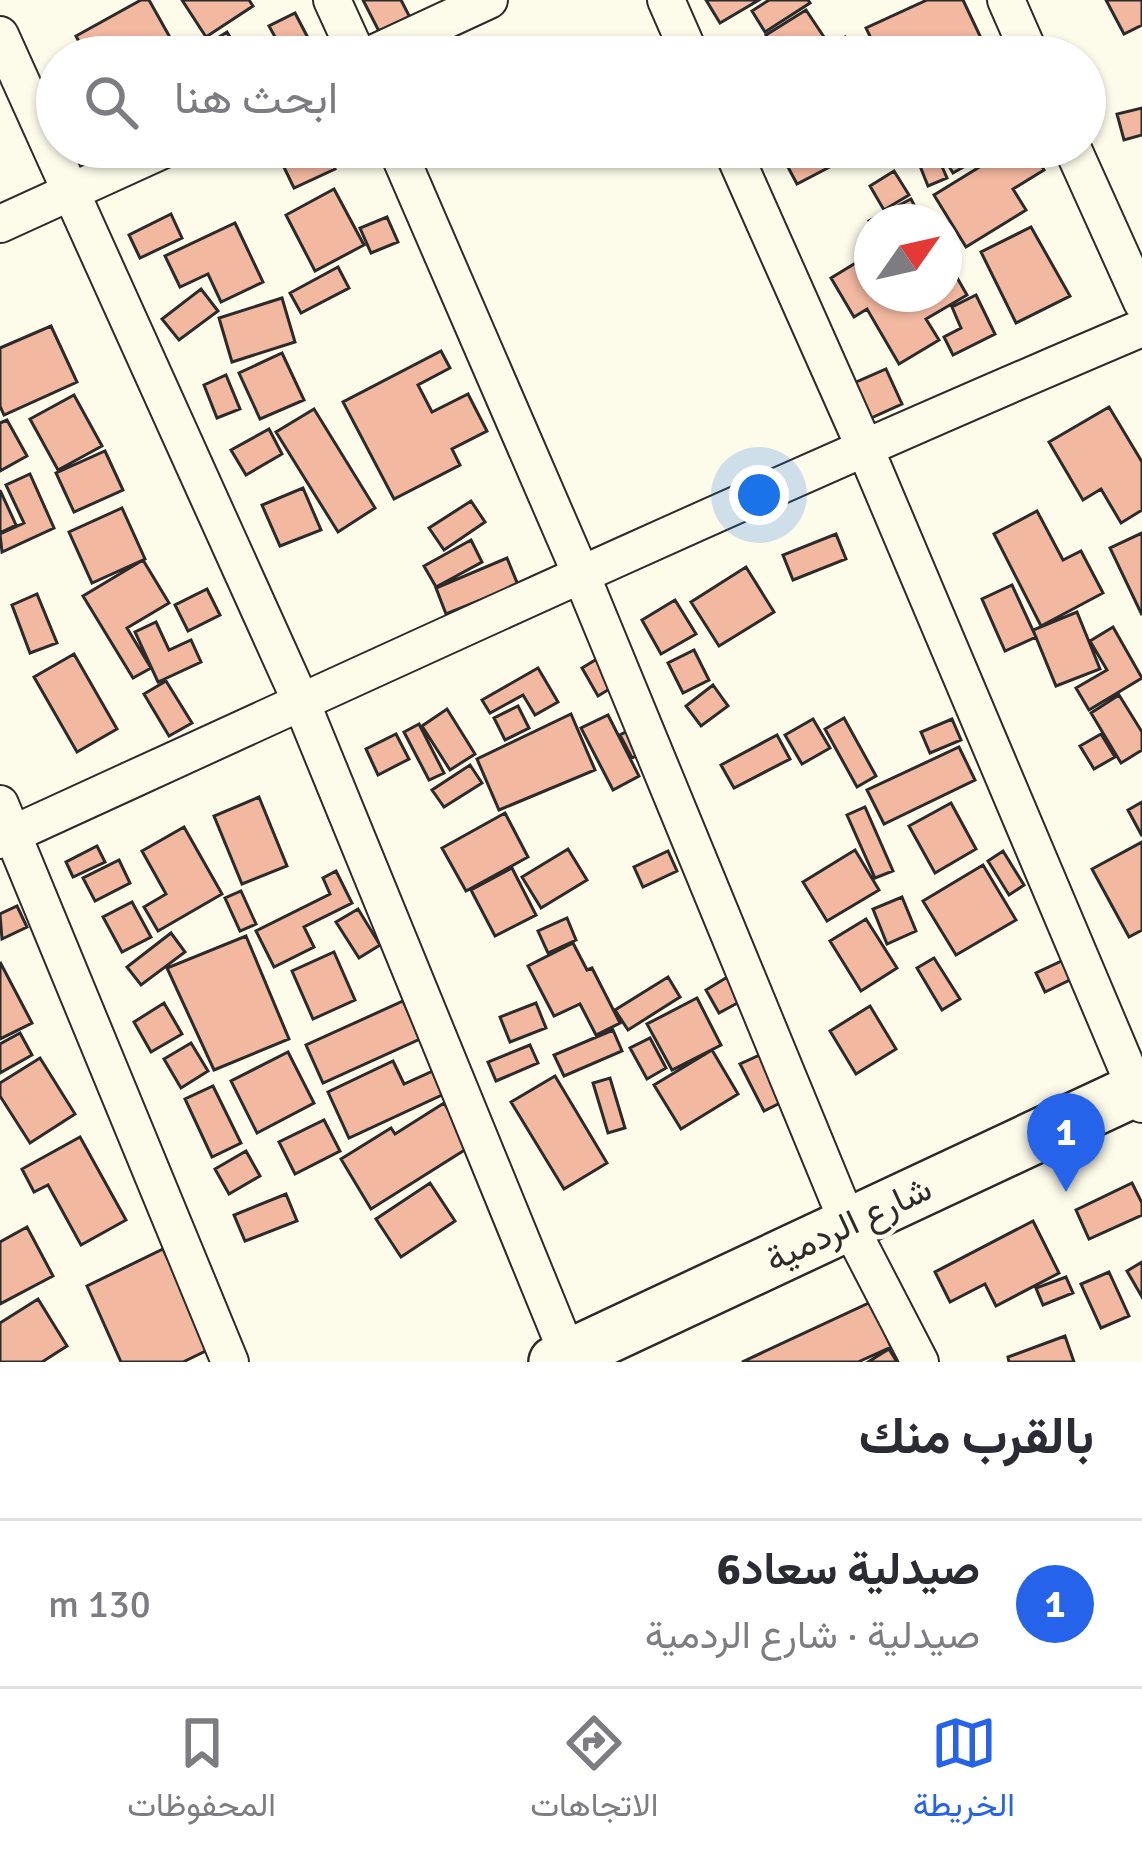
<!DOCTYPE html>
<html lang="ar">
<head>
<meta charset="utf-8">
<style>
	body { margin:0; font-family:Signika,Vazirmatn,sans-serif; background:#f2f2f3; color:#2b2b33; direction:rtl }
	.compass { position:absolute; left:854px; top:204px; width:108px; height:108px; border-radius:50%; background:#fff; box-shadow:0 3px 9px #0004; rotate:56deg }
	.you { position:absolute; left:759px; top:495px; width:42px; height:42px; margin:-30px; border:9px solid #fff; border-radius:50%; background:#1a73e8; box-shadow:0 0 0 18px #1a73e833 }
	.badge { display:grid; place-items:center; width:78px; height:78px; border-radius:50%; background:#2563eb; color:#fff; font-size:39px; font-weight:700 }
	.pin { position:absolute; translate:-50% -99px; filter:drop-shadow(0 3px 6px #0008) }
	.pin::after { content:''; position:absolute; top:63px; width:42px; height:36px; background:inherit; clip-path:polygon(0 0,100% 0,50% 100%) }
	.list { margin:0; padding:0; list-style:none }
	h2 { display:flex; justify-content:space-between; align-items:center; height:156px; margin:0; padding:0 48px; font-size:51px }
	h2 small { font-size:39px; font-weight:400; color:#7c7c81 }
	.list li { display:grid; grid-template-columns:78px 1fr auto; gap:36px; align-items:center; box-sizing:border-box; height:168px; padding:0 48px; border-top:3px solid #e1e1e2 }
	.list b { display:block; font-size:45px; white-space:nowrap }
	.list p { margin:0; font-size:39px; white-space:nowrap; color:#7c7c81 }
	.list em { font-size:39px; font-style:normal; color:#7c7c81 }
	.icon { flex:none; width:66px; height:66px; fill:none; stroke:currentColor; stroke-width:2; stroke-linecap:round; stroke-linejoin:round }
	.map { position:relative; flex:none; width:1142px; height:1362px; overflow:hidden; direction:ltr }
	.search { position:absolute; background:#fff; box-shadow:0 3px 9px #0004; left:36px; right:36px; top:36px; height:132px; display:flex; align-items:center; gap:30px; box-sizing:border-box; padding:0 42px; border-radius:66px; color:#7c7c81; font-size:45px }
	.sheet { height:324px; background:#fff }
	nav { display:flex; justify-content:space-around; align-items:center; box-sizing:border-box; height:168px; border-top:3px solid #e1e1e2; background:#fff; font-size:33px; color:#7c7c81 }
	nav a { display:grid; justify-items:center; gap:6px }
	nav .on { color:#2563eb }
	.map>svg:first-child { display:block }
</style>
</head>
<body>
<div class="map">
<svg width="1142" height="1362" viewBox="0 0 1142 1362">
	<rect width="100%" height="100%" fill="#fdfbea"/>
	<path fill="#f2b8a0" stroke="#2b2b2b" stroke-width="3" d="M 141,0 L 149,0 L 181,57 L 87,57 L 76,36 Z
		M 182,0 L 249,0 L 253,6 L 206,37 Z
		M 363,0 L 401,0 L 417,31 L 387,47 Z
		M 706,0 L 759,0 L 720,23 Z
		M 769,0 L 808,0 L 810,3 L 765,32 L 752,11 Z
		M 927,0 L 963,0 L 990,57 L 880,57 L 866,28 Z
		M 1106,0 L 1142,0 L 1142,25 L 1124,34 Z
		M 806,10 L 824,37 L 792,57 L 779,57 L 766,35 Z
		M 295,13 L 318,57 L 286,57 L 269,26 Z
		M 227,32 L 242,57 L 199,57 L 195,52 Z
		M 845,37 L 855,57 L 807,57 Z
		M 1142,108 L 1142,135 L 1124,140 L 1117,114 Z
		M 307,147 L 325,147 L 335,169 L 294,188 L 280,159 Z
		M 794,147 L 868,147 L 797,184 L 781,154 Z
		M 910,147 L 998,147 L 953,173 L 938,148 L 918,160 Z
		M 1012,147 L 1030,147 L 1044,170 L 1013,189 L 1026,210 L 966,247 L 934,195 Z
		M 936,153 L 947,178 L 928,186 L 918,161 Z
		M 894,171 L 909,195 L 884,210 L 870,186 Z
		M 334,189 L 364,245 L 315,271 L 286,215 Z
		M 911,199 L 923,222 L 872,222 L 872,227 L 869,221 Z
		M 171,214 L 182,238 L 140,258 L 129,235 Z
		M 387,217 L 398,242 L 371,253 L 360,228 Z
		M 235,223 L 263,282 L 221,302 L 208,274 L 180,287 L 165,256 Z
		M 1031,227 L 1070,296 L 1016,323 L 981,252 Z
		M 872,253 L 872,294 L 944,294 L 944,255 L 967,295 L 926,319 L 939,340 L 899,364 L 867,309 L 854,317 L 831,278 Z
		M 338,267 L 349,288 L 301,313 L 290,293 Z
		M 201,289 L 218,311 L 179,340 L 162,319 Z
		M 976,295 L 995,334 L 953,355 L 944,337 L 961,328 L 952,307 Z
		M 282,298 L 295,342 L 232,362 L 219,318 Z
		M 51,326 L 77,382 L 4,415 L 0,406 L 0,348 Z
		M 441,351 L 450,368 L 418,385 L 432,412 L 468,394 L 487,431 L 452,449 L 460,465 L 394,499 L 343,402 Z
		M 282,353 L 304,400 L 260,419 L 239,373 Z
		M 886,369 L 902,404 L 871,418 L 854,383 Z
		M 226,375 L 240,409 L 217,418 L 204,385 Z
		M 74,395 L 102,446 L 58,470 L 30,419 Z
		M 1109,407 L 1142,462 L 1142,510 L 1121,523 L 1101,489 L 1083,500 L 1049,442 Z
		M 314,409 L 375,508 L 338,532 L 276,432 Z
		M 7,420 L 27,456 L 0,471 L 0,423 Z
		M 269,429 L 282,454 L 246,475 L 231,450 Z
		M 105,451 L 123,490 L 74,512 L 56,473 Z
		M 30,474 L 54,528 L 2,552 L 0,534 L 24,523 L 6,485 Z
		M 303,488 L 321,530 L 280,546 L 262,505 Z
		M 0,490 L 16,525 L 0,533 Z
		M 471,501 L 485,522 L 444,550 L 429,528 Z
		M 122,508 L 145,559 L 92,583 L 69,532 Z
		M 1037,511 L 1063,560 L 1081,551 L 1103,593 L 1041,626 L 994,534 Z
		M 1142,533 L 1142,615 L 1110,548 Z
		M 836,534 L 846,559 L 793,580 L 783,555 Z
		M 471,540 L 482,562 L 436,587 L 424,566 Z
		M 507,558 L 518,585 L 446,614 L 436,588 Z
		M 143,560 L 169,603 L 127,628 L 151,668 L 133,678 L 83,596 Z
		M 746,567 L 774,612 L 719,646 L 691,602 Z
		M 1012,585 L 1036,637 L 1005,651 L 982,599 Z
		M 207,589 L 220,615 L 188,631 L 175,605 Z
		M 37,594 L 57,643 L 30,653 L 12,605 Z
		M 675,600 L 696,634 L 661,654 L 642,620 Z
		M 1077,612 L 1100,669 L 1056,686 L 1033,630 Z
		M 156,622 L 169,650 L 191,640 L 201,662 L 158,682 L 135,632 Z
		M 1113,627 L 1142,678 L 1089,710 L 1076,688 L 1107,670 L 1090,641 Z
		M 694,650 L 709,680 L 683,693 L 668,663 Z
		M 74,654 L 117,729 L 77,752 L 34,677 Z
		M 605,654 L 621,682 L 598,696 L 582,668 Z
		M 538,668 L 558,702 L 535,715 L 523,695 L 490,713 L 482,700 Z
		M 166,681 L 192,723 L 169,736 L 144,694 Z
		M 713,685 L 728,706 L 701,726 L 686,706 Z
		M 1119,695 L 1142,732 L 1142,750 L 1121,763 L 1091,713 Z
		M 518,706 L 529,728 L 505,740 L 494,718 Z
		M 447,709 L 475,754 L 450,770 L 422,726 Z
		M 571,714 L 595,770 L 499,810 L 477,759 Z
		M 608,715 L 639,776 L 613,790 L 581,728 Z
		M 844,718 L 876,776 L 857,787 L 825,729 Z
		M 813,719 L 830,748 L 802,764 L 785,735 Z
		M 952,719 L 961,740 L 930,753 L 921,732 Z
		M 419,724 L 444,773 L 429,780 L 404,732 Z
		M 637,726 L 649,749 L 632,758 L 620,735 Z
		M 396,734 L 409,759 L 378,775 L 366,749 Z
		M 1101,734 L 1115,757 L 1094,769 L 1080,746 Z
		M 777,735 L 790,759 L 734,788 L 721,765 Z
		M 959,747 L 975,780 L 884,824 L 867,790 Z
		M 470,765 L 482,783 L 444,807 L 432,790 Z
		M 259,797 L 287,866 L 242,884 L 214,816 Z
		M 1142,802 L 1142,836 L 1128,810 Z
		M 951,803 L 976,849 L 935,873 L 909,826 Z
		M 865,807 L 893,871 L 875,878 L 847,815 Z
		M 505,813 L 528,857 L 466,891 L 442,848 Z
		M 184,827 L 222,894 L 158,931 L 144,907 L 166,894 L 142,851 Z
		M 1142,842 L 1142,930 L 1129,937 L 1092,869 Z
		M 97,846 L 105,862 L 73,877 L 66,862 Z
		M 568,849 L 587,880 L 541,908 L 522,877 Z
		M 855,850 L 879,890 L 827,921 L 803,882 Z
		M 668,851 L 677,871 L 643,887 L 634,867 Z
		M 1003,851 L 1024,885 L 1009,895 L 988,861 Z
		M 119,860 L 130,883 L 95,901 L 83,878 Z
		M 983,865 L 1016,920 L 956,955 L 923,901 Z
		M 512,868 L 536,915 L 495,936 L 471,890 Z
		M 336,871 L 352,903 L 304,927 L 314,947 L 274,967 L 256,931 L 330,894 L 323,878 Z
		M 241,891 L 256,924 L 240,931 L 225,898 Z
		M 902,897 L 916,931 L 887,944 L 873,909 Z
		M 132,902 L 151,937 L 122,952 L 103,917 Z
		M 17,906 L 27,927 L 2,939 L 0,914 Z
		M 358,909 L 380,945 L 359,958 L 336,922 Z
		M 567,918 L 576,940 L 548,953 L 538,931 Z
		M 866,919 L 897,968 L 861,991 L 830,941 Z
		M 171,933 L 185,952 L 141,985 L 127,967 Z
		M 246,936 L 289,1039 L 214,1070 L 167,968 Z
		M 573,943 L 587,970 L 592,968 L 620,1023 L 596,1035 L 580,1004 L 554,1016 L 528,966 Z
		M 334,952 L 355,1000 L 313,1019 L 292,971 Z
		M 934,958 L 960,999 L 942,1010 L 917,968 Z
		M 1068,958 L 1076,977 L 1045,992 L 1036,973 Z
		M 0,962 L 32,1023 L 0,1039 Z
		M 729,976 L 743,1000 L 719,1013 L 706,990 Z
		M 668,977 L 680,997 L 628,1030 L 615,1010 Z
		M 697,998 L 721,1045 L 672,1070 L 647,1024 Z
		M 403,1001 L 420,1039 L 323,1083 L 306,1045 Z
		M 164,1003 L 182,1034 L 151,1052 L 134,1022 Z
		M 536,1003 L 546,1028 L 510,1042 L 500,1017 Z
		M 870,1006 L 896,1049 L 856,1074 L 830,1031 Z
		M 613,1030 L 622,1051 L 564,1076 L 554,1055 Z
		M 20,1033 L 32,1055 L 0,1073 L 0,1044 Z
		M 650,1038 L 666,1068 L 647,1079 L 630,1048 Z
		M 191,1043 L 208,1071 L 181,1088 L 164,1059 Z
		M 530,1045 L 538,1063 L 496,1081 L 488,1062 Z
		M 712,1050 L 738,1094 L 681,1129 L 654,1085 Z
		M 288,1052 L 314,1103 L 257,1133 L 231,1081 Z
		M 762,1054 L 784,1101 L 764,1111 L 740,1064 Z
		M 40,1058 L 75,1114 L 30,1143 L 0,1096 L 0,1083 Z
		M 393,1061 L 404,1084 L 433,1071 L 444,1094 L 349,1138 L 328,1092 Z
		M 555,1076 L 607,1163 L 564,1189 L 511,1102 Z
		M 610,1078 L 625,1128 L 608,1133 L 593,1083 Z
		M 213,1086 L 241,1143 L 212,1157 L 185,1099 Z
		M 444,1103 L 471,1146 L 371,1209 L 341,1159 L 391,1128 L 395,1134 Z
		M 324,1120 L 340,1151 L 295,1174 L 279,1142 Z
		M 80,1137 L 126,1220 L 81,1245 L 48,1185 L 34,1192 L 22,1169 Z
		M 246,1151 L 260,1176 L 229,1194 L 215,1169 Z
		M 430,1183 L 455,1221 L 401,1257 L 376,1219 Z
		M 1132,1183 L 1142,1203 L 1142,1215 L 1089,1239 L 1076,1210 Z
		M 286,1194 L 297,1221 L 245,1241 L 234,1215 Z
		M 1033,1221 L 1059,1273 L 996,1306 L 985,1284 L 950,1302 L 935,1272 Z
		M 27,1227 L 53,1276 L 0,1304 L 0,1242 Z
		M 163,1249 L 200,1325 L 224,1342 L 183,1362 L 121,1362 L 87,1286 Z
		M 1142,1262 L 1142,1297 L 1127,1271 Z
		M 1109,1272 L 1129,1316 L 1101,1328 L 1081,1284 Z
		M 1066,1277 L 1073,1293 L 1043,1305 L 1036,1288 Z
		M 38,1299 L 67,1346 L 42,1362 L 0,1362 L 0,1323 Z
		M 871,1302 L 891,1347 L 858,1362 L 742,1362 Z
		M 1065,1336 L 1074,1362 L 1009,1362 L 1008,1357 Z
		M 889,1349 L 897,1362 L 868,1362 Z"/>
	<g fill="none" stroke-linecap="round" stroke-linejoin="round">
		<defs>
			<path id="street" d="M 332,0 L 358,57
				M 666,0 L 691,57
				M 1006,0 L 1031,57
				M 0,35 L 302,704 L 571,1362
				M 366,57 L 489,0
				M 396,147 L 580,572 L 848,1223 L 920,1362
				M 731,147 L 864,446 L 1142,1104
				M 1072,147 L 1142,302
				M 0,224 L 169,147
				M 0,804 L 230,1362
				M 0,840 C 380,666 758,491 1142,328"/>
			<path id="secondary" d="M 555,1362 L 1142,1087"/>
		</defs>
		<use href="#street" stroke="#2b2b2b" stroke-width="40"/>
		<use href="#secondary" stroke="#2b2b2b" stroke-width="56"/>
		<use href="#street" stroke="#fdfbea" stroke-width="36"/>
		<use href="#secondary" stroke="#fdfbea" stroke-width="51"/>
	</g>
	<g text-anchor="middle" stroke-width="9" stroke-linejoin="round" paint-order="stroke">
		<g font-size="36" fill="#2b2b2b" stroke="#fdfbea">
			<text transform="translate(848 1223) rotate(-25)" y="13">شارع الردمية</text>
		</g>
	</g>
</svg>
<svg class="compass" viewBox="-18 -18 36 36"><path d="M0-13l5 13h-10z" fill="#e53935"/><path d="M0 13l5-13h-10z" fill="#7c7c81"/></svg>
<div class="you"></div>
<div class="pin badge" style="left:1066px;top:1192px">1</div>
<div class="search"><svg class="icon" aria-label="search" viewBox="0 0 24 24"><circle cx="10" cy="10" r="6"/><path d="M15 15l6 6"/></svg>ابحث هنا</div>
</div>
<section class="sheet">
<h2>بالقرب منك<small></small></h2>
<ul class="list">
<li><span class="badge">1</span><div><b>صيدلية سعاد6</b><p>صيدلية · شارع الردمية</p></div><em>130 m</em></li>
</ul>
</section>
<nav>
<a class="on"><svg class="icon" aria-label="map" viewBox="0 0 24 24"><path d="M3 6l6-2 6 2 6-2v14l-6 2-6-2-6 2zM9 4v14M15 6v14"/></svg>الخريطة</a>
<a><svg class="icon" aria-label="directions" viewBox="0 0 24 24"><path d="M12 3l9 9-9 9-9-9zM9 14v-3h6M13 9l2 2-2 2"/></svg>الاتجاهات</a>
<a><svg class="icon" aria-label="saved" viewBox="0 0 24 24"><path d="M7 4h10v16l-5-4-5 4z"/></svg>المحفوظات</a>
</nav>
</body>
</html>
